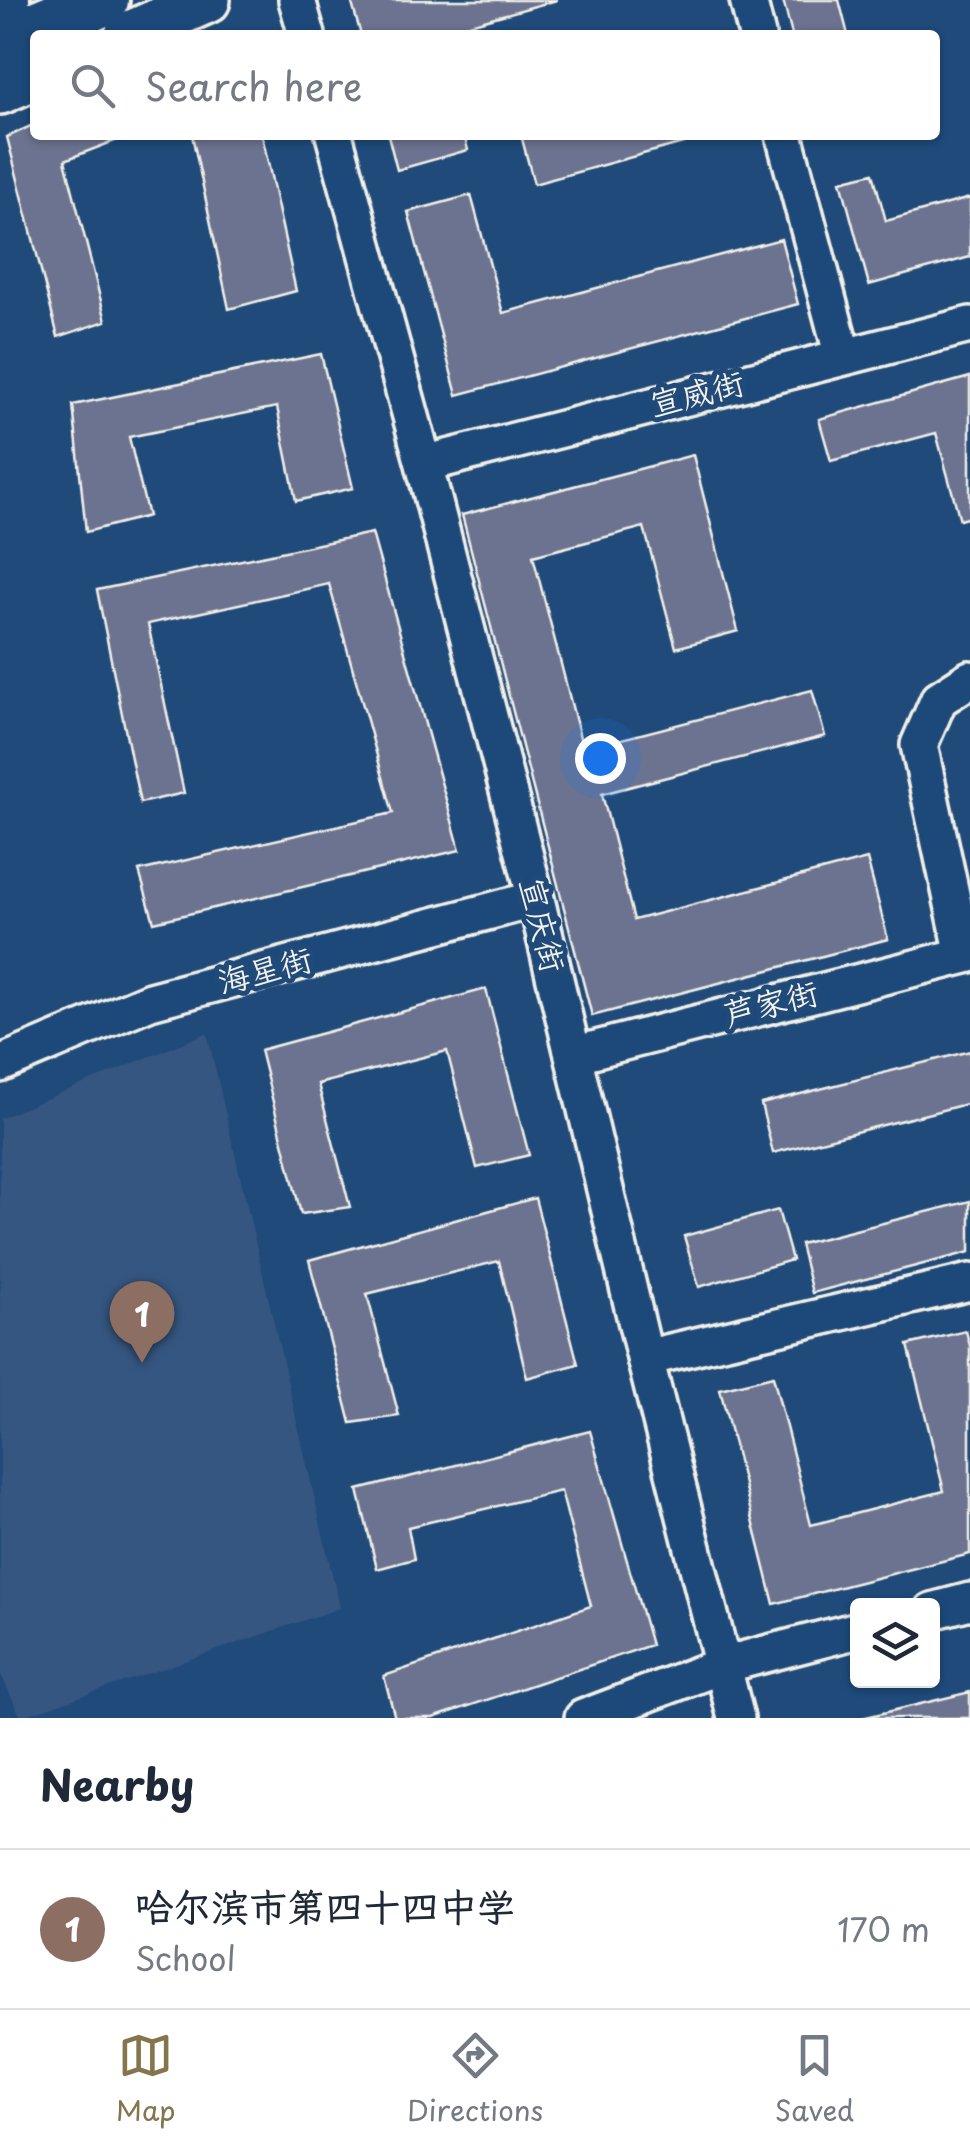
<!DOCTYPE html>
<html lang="en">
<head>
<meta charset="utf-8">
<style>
	body { margin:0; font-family:"Playpen Sans","LXGW WenKai TC",sans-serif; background:#f2f2f3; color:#1f2937 }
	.controls { position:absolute; right:30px; bottom:30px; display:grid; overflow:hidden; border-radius:10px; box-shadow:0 2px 8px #0004 }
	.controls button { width:90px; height:90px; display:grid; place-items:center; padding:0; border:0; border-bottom:2px solid #e0e1e3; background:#fff; color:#1f2937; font:50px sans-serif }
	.you { position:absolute; left:600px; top:758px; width:35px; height:35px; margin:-25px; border:8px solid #fff; border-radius:50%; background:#1a73e8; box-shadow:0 0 0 15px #1a73e833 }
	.badge { display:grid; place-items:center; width:65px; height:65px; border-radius:50%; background:#84754c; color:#fff; font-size:32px; font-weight:700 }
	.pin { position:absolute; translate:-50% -82px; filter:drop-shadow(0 2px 5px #0008) }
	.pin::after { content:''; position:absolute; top:52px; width:35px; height:30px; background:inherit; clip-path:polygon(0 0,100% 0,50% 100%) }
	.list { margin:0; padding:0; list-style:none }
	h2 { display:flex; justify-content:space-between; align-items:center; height:130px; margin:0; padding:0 40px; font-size:42px }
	h2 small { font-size:32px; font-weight:400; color:#747a83 }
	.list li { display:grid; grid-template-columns:65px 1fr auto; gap:30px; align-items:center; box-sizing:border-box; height:160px; padding:0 40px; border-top:2px solid #e0e1e3 }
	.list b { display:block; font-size:38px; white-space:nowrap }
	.list p { margin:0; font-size:32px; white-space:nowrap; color:#747a83 }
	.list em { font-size:32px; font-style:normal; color:#747a83 }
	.icon { flex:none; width:55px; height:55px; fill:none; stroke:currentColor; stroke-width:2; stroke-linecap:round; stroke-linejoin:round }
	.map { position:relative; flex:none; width:970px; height:1718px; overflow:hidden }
	.search { position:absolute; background:#fff; box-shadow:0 2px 8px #0004; left:30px; right:30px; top:30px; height:110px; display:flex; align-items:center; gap:25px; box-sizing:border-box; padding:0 35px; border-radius:10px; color:#747a83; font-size:38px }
	.sheet { height:290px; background:#fff }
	nav { display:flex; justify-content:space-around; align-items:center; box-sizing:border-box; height:140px; border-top:2px solid #e0e1e3; background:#fff; font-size:28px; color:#747a83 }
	nav a { display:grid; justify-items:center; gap:5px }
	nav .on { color:#84754c }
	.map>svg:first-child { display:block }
</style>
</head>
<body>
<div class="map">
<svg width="970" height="1718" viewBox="0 0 970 1718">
	<rect width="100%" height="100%" fill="#1f4a7a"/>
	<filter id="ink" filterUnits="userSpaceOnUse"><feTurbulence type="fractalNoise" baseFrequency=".01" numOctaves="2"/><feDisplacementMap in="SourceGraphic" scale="20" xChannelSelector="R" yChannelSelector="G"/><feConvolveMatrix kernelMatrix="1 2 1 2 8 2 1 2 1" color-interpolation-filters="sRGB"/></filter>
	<g filter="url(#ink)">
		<path fill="#365681" d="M 207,1033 L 340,1608 L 21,1717 L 0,1673 L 0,1118 Z"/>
		<path fill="#6c7390" stroke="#f4f1e8" stroke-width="2.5" d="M 351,0 L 557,0 L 437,33 L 437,35 L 361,35 Z
			M 783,0 L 839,0 L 848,35 L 792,35 Z
			M 35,124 L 35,135 L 130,135 L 65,160 L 106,321 L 58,337 L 7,137 Z
			M 192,135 L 262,135 L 296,291 L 229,309 Z
			M 388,135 L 464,135 L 468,150 L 397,170 Z
			M 521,135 L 712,135 L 534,184 Z
			M 873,173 L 886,221 L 970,198 L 970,257 L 869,285 L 841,181 Z
			M 471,195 L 503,313 L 781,239 L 798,304 L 457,395 L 408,212 Z
			M 321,354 L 353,488 L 296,501 L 277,407 L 129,437 L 148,516 L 86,532 L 73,405 Z
			M 970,377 L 970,517 L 960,520 L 936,433 L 831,461 L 819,419 Z
			M 693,455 L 738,631 L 676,648 L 644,527 L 533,556 L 583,749 L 812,690 L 825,736 L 602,794 L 634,920 L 867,859 L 888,939 L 592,1016 L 462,515 Z
			M 372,533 L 460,850 L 154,922 L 139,871 L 393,813 L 329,584 L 148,624 L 184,793 L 140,803 L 97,590 Z
			M 486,989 L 529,1155 L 477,1168 L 447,1051 L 318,1084 L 350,1207 L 301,1214 L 260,1050 Z
			M 970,1051 L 970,1103 L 773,1153 L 761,1104 Z
			M 535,1198 L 578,1364 L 527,1378 L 499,1261 L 367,1294 L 399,1416 L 351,1423 L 309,1260 Z
			M 970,1201 L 970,1252 L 812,1293 L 800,1244 Z
			M 778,1210 L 792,1260 L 699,1287 L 684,1236 Z
			M 966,1331 L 970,1346 L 970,1554 L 774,1604 L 720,1389 L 773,1376 L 811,1525 L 944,1491 L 908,1345 Z
			M 590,1431 L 651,1645 L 433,1718 L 395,1718 L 384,1676 L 591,1606 L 561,1491 L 408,1527 L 414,1559 L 377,1569 L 358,1490 Z
			M 970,1692 L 970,1718 L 862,1718 Z"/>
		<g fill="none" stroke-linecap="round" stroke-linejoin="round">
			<defs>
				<path id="minor" d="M 297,0 L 307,35
					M 748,0 L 757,35
					M 334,135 L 424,464 L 536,899 L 645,1358 L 736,1718
					M 784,135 L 843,357
					M 424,464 L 970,325
					M 964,955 L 919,745 L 939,699 L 970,679
					M 573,1055 L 970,954
					M 0,1064 L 150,1001 L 536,899
					M 645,1358 L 970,1282
					M 932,1611 L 970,1601
					M 583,1718 L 723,1665 L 858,1630"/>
				<path id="major" d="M 128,35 L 207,0
					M 0,91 L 35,76"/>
				<path id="highway" d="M 0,1 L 3,0
					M 0,43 L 102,0"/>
			</defs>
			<use href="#minor" stroke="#f4f1e8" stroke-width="42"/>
			<use href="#major" stroke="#f4f1e8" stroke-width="52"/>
			<use href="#highway" stroke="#f4f1e8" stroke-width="60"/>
			<use href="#minor" stroke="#1f4a7a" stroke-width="35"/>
			<use href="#major" stroke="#1f4a7a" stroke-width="45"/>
			<use href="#highway" stroke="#1f4a7a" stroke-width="52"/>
		</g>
	</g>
	<g text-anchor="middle" stroke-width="10" stroke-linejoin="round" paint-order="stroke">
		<g font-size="32" fill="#f4f1e8" stroke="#1f4a7a">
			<text transform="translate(697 394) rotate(-14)" y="11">宣威街</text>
			<text transform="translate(542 925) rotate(76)" y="11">宣庆街</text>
			<text transform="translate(265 971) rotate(-15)" y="11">海星街</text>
			<text transform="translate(771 1004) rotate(-14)" y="11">芦家街</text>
		</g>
	</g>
</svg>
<div class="controls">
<button><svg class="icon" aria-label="layers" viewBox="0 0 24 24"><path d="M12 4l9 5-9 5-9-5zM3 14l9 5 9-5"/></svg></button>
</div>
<div class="you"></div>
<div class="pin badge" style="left:142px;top:1363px;background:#8d6e63">1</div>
<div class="search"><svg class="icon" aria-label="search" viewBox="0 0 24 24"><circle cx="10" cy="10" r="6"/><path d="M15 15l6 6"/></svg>Search here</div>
</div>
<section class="sheet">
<h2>Nearby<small></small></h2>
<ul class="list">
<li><span class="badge" style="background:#8d6e63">1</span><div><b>哈尔滨市第四十四中学</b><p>School</p></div><em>170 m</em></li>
</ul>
</section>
<nav>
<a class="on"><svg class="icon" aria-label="map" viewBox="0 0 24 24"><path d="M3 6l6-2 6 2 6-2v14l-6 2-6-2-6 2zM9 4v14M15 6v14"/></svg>Map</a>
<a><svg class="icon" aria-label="directions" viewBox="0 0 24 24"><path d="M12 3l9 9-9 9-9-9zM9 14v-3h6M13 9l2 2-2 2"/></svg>Directions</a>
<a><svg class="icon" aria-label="saved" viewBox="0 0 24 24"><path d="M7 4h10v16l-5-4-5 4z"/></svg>Saved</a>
</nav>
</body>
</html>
